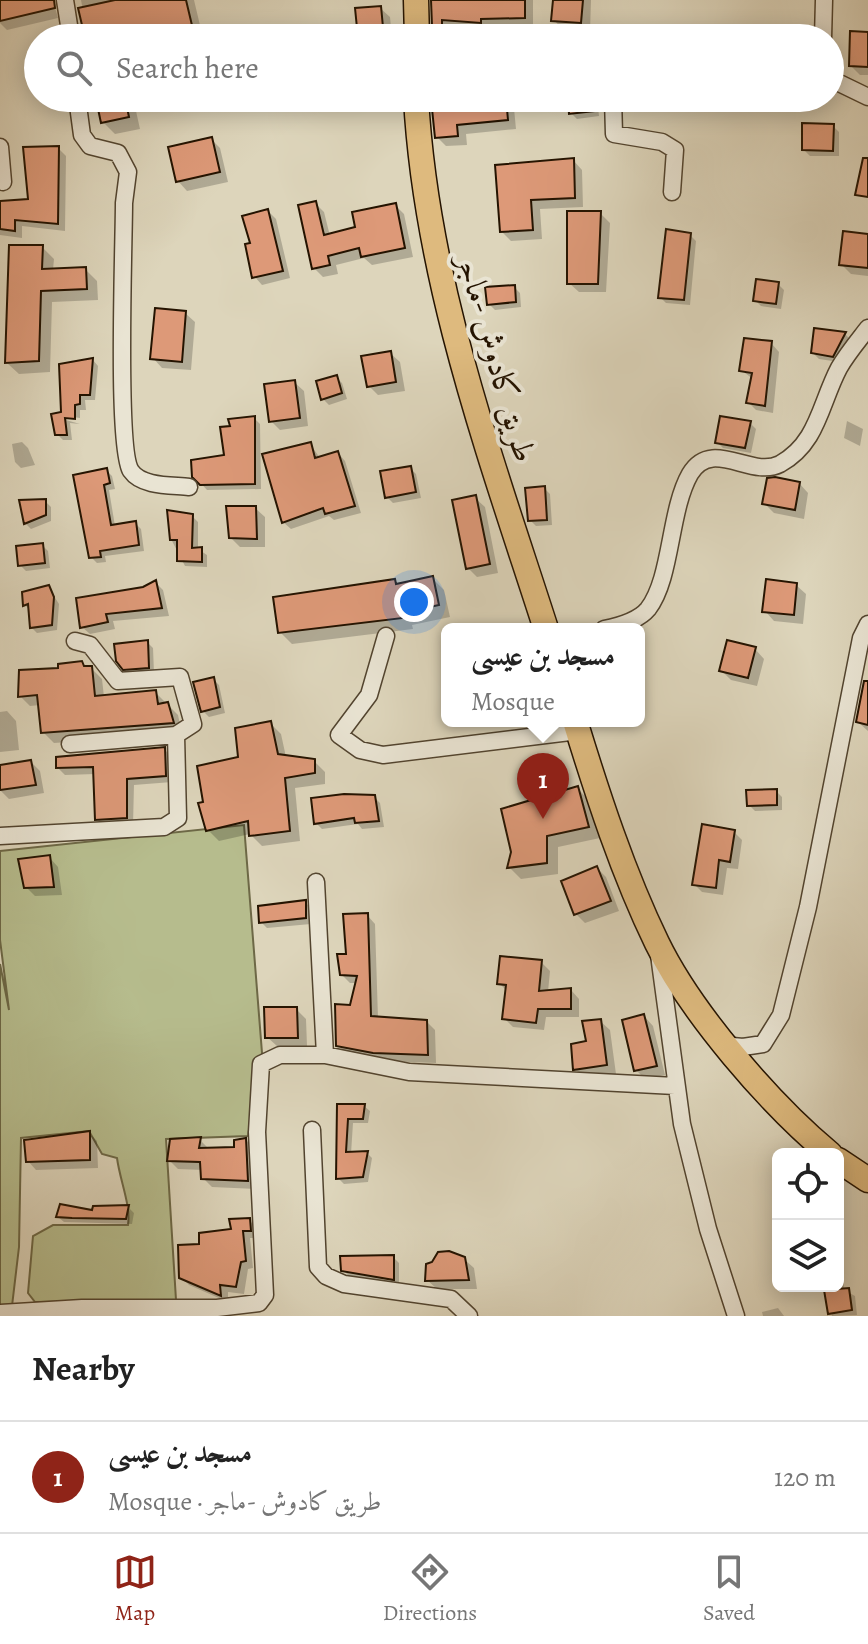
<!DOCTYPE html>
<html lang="en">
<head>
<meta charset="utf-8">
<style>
	body { margin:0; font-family:Alegreya,Amiri,serif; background:#f2f2f2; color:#222 }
	.controls { position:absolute; right:24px; bottom:24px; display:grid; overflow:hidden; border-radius:12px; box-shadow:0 4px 20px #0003 }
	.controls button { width:72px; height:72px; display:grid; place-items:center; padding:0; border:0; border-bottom:2px solid #e0e0e0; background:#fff; color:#222; font:40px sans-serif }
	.you { position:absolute; left:414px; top:602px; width:28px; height:28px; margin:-20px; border:6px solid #fff; border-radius:50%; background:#1a73e8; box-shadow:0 0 0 12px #1a73e833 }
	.badge { display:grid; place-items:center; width:52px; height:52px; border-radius:50%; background:#8f2418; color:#fff; font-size:26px; font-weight:700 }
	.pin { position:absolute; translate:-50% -66px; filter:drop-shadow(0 2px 4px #0008) }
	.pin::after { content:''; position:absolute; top:42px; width:28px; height:24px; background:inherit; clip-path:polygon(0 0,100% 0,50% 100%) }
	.popup { position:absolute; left:441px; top:623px; width:204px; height:104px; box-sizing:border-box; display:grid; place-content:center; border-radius:12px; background:#fff; filter:drop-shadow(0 2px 6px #0005); font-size:26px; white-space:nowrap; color:#767676 }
	.popup b { font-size:30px; color:#222 }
	.popup::after { content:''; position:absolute; left:50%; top:100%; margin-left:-16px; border:16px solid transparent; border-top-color:#fff }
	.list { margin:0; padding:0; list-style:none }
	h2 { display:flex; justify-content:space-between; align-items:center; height:104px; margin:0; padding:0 32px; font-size:34px }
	h2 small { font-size:26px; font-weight:400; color:#767676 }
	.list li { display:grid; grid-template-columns:52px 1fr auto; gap:24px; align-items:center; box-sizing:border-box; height:112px; padding:0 32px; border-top:2px solid #e0e0e0 }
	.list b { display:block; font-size:30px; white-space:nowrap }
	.list p { margin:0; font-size:26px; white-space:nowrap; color:#767676 }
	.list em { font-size:26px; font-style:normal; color:#767676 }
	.icon { flex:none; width:44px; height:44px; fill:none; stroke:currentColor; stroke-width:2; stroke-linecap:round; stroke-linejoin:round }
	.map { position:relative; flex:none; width:868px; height:1316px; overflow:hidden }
	.search { position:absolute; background:#fff; box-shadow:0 4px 20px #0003; left:24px; right:24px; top:24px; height:88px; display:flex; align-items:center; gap:20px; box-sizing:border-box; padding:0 28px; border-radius:44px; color:#767676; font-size:30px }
	.sheet { height:216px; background:#fff }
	nav { display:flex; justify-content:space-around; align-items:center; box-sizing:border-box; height:112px; border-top:2px solid #e0e0e0; background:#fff; font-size:22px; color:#767676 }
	nav a { display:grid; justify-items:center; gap:4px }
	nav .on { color:#8f2418 }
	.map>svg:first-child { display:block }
</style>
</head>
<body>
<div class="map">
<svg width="868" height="1316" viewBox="0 0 868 1316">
	<rect width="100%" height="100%" fill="#ddd5bb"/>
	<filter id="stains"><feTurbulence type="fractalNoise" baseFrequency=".0025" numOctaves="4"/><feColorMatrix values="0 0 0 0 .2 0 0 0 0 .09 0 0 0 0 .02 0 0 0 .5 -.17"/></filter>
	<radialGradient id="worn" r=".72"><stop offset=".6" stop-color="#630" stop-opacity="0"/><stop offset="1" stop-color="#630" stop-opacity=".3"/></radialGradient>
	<path fill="#b6bc8d" stroke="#6d6846" stroke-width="2" d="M 244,825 L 262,1053 L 248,1136 L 166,1139 L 176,1300 L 35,1302 L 28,1293 L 33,1236 L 53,1225 L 128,1225 C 131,1205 120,1181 117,1158 L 102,1154 L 89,1131 L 21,1138 L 19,1247 L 12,1306 L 0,1306 L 0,964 L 9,1010 L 0,940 L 0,851 Z"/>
	<path fill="#0003" d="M 0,0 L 53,0 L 58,18 L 7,30 L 0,23 Z
		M 81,0 L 194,0 L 203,38 L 88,38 Z
		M 432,0 L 533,0 L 533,27 L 490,28 L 489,31 L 451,28 L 451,35 L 443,35 L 434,25 Z
		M 555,0 L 591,0 L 590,32 L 563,30 L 554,20 Z
		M 380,8 L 390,17 L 392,38 L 360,38 Z
		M 868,34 L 868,75 L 860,75 L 851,66 Z
		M 99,98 L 151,98 L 134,102 L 140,129 L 115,134 L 103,122 Z
		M 462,98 L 513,98 L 516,129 L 466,134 L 467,145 L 446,146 L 437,137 Z
		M 570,98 L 597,98 L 599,116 L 577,119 L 571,113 Z
		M 833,126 L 839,132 L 839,156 L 810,156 L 804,150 Z
		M 211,139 L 220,148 L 228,182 L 187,191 L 178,181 Z
		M 58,148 L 66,156 L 65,231 L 22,226 L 22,238 L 0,235 L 0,203 L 30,201 Z
		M 573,160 L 582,170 L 583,207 L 540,209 L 542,239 L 511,241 L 502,232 L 497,167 Z
		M 315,203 L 324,212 L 330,236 L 357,228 L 395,205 L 404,214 L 413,257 L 372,265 L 364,258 L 336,265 L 338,274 L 323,277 L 314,268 Z
		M 268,211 L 276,219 L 290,278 L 262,285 L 254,276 L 252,244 Z
		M 600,213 L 610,223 L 606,292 L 579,292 L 569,283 Z
		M 690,235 L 696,241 L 690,305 L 666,303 L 660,297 Z
		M 868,236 L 868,276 L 851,274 L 841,264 Z
		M 42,247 L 54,259 L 53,270 L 85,269 L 97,281 L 98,300 L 52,302 L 50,372 L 19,374 L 7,363 Z
		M 778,284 L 784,290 L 781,309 L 761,306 L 755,300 Z
		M 514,287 L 520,293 L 521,307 L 495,310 L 489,304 Z
		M 185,313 L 195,322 L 191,370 L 162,368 L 153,358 Z
		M 816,330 L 845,334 L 851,340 L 839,362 L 819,359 L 813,353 Z
		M 771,343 L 779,352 L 773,413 L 756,410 L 748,402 L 753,379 L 741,370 Z
		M 390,353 L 400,362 L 405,391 L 378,395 L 369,386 Z
		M 93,360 L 98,366 L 95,400 L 85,400 L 86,410 L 80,410 L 80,418 L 66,416 L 66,420 L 80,424 L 70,423 L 72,440 L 63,440 L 57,434 L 63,414 Z
		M 336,377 L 342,383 L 347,399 L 329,405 L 323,399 Z
		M 294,382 L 304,391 L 308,426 L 280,430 L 271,421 Z
		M 254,418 L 260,424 L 261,489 L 207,490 L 194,476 L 226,457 Z
		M 847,421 L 863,429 L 860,446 L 844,438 Z
		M 750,423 L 756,429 L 751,453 L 723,448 L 717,442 Z
		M 22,442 L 28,448 L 35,465 L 21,468 L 15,462 L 12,444 Z
		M 310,444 L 320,458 L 338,453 L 345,461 L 361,513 L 334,520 L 329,516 L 291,529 L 283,522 Z
		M 410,468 L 416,474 L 421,498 L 393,503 L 387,497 Z
		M 106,470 L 112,476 L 115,489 L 109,490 L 115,526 L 135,523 L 141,529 L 144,551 L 105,556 L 106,562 L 97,563 L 91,557 Z
		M 799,483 L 808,493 L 804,519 L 774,513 L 765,504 Z
		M 544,488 L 550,494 L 552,525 L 536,526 L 530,520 Z
		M 475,498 L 485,507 L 498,573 L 477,577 L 468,568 Z
		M 45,501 L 51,507 L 51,521 L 31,529 L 25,523 Z
		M 255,508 L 265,517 L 265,547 L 240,547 L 231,538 Z
		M 192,516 L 198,522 L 198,549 L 207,555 L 207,567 L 185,566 L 171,539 Z
		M 42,545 L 48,551 L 50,568 L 26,571 L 20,565 Z
		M 432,578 L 444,590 L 450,617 L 412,625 L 413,629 L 292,644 L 280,632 L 395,581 L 399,585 Z
		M 156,583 L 163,590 L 169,616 L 113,621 L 115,629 L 90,634 L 82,627 Z
		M 796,585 L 806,594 L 803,624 L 774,621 L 765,611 Z
		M 48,587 L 59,604 L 57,630 L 37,633 L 31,627 L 30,610 L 25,605 Z
		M 147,642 L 153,648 L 154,673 L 131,675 L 125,668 Z
		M 755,649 L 764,659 L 757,686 L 731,680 L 721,670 Z
		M 86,668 L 91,668 L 102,679 L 104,697 L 155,692 L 178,715 L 182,734 L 54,743 L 43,732 L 40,705 L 30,706 L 20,696 Z
		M 213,679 L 219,685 L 225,713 L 209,717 L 203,711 Z
		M 868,691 L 868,731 L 858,722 Z
		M 7,711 L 16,721 L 19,750 L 0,752 L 0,712 Z
		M 270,723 L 281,734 L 286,757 L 314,761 L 325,772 L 325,784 L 295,788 L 300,841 L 262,846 L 250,834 L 219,841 L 208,830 L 205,803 Z
		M 164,749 L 171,756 L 172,782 L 134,785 L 133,825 L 104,826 L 97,819 L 95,774 L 65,775 L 58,768 Z
		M 31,762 L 40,771 L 44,793 L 9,799 L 0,790 L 0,767 Z
		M 578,789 L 589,800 L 600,838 L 558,847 L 558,874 L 521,879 L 510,868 Z
		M 776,791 L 782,797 L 782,810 L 755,811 L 749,805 Z
		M 374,797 L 380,803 L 384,827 L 362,829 L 358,824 L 322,829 L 316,823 Z
		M 734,832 L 742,840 L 738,869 L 727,868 L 723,895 L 702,892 L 694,884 Z
		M 49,857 L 58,867 L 62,895 L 35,896 L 26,887 Z
		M 597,868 L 606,877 L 619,911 L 585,923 L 576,914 Z
		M 305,902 L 311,908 L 311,924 L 267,928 L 261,922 Z
		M 367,915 L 375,924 L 378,1018 L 427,1022 L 435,1030 L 436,1063 L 383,1061 L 346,1054 L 338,1045 L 357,983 L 350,983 L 341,974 Z
		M 541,962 L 550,971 L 548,992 L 571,990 L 579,999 L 579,1017 L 546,1017 L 544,1030 L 513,1027 L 504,1018 L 507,991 L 499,983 Z
		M 296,1009 L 306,1019 L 307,1046 L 277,1046 L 267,1037 Z
		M 644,1016 L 653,1026 L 665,1075 L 645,1079 L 636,1070 Z
		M 600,1021 L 610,1030 L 616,1074 L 584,1078 L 575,1069 Z
		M 339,1106 L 364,1106 L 370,1111 L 368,1123 L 353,1123 L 351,1154 L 367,1153 L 372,1158 L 368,1182 L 344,1184 L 338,1178 Z
		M 89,1133 L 97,1141 L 98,1168 L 36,1170 L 28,1161 Z
		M 200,1140 L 208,1148 L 236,1148 L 246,1140 L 254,1148 L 256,1189 L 212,1187 L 203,1178 L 203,1170 L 178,1169 L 169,1160 Z
		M 128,1207 L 134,1213 L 132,1224 L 64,1222 L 58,1217 Z
		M 249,1220 L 257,1228 L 258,1238 L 250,1238 L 253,1268 L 248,1269 L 244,1294 L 228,1292 L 228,1302 L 189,1285 L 181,1277 L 201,1246 Z
		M 393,1257 L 399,1263 L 399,1285 L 349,1276 L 343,1270 Z
		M 464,1259 L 474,1268 L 477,1289 L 437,1289 L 427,1280 Z
		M 838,1262 L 843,1267 L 844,1290 L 855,1296 L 857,1315 L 832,1316 L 825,1288 L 813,1289 L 810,1286 L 838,1286 Z
		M 778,1308 L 784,1316 L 763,1316 L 762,1312 Z"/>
	<path fill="#dd9978" stroke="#241300" stroke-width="2" d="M 0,0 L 54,0 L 55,8 L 0,21 Z
		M 115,0 L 186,0 L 195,38 L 85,38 L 78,8 Z
		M 431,0 L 525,0 L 525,18 L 481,19 L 481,23 L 442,20 L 442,27 L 432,26 Z
		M 553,0 L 583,0 L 581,23 L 551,21 Z
		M 381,6 L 384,38 L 358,38 L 355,8 Z
		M 850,31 L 868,32 L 868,67 L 849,66 Z
		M 125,98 L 129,117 L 101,123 L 97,104 Z
		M 506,98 L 508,120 L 457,125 L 458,136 L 435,138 L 431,99 Z
		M 568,98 L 593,98 L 594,111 L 569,114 Z
		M 802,123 L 834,124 L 833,151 L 802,150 Z
		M 212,137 L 220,172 L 176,182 L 168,147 Z
		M 59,146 L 58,224 L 15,220 L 15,231 L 0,229 L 0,201 L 28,199 L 23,147 Z
		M 574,158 L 575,198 L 531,200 L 533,230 L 500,232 L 495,165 Z
		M 863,158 L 868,158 L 868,197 L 855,195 Z
		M 316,201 L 324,235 L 355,227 L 352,212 L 396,203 L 405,248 L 361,257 L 359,248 L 328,256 L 330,265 L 312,269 L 298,205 Z
		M 268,209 L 283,271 L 252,278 L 245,244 L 250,243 L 242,216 Z
		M 567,211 L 601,211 L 598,284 L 567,284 Z
		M 666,229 L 691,233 L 684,300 L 658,298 Z
		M 843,231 L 868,234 L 868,268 L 839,265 Z
		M 9,245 L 43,245 L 42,269 L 86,267 L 87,289 L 41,291 L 39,361 L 5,363 Z
		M 756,279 L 779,282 L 776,304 L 753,301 Z
		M 515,285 L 516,302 L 487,305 L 485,287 Z
		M 155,308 L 186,311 L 182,362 L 150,359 Z
		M 814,328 L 846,332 L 833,357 L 811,353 Z
		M 744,338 L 772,341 L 765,406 L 746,403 L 752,373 L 739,371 Z
		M 391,351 L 396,382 L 367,387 L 361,356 Z
		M 93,358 L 90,395 L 80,395 L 80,404 L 75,405 L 75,419 L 65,418 L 67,435 L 55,435 L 51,414 L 61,412 L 59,364 Z
		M 337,375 L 342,393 L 321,400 L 316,381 Z
		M 295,380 L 300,418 L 269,422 L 264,384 Z
		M 255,416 L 255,484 L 200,485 L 192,477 L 191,460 L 224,455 L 220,427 L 230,426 L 228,419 Z
		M 720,416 L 751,421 L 745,448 L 715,443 Z
		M 311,442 L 315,458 L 338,451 L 355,506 L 325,514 L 323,508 L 282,523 L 262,454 Z
		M 411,466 L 416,492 L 385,498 L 380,471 Z
		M 107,468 L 110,483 L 104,485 L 111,525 L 136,521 L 139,545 L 100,551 L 101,557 L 89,558 L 73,475 Z
		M 775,477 L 800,482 L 795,510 L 762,504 L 767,478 Z
		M 545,486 L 547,520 L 528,521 L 525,488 Z
		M 476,495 L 490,564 L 466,569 L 452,500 Z
		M 46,499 L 46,515 L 24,524 L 19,500 Z
		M 226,506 L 256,506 L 257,539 L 229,538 Z
		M 167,510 L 193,514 L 192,548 L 202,547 L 202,562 L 177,561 L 177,540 L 170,540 Z
		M 43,543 L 45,563 L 18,566 L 16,546 Z
		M 433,576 L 439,605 L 402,613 L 403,618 L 278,633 L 273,597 L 395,579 L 396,584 Z
		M 766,579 L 797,583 L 794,615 L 762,612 Z
		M 156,580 L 162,608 L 106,614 L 108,622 L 80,628 L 76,598 L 143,587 Z
		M 49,585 L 54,597 L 52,625 L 30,628 L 28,604 L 23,606 L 22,592 Z
		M 148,640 L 149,668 L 123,670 L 116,661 L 114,644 Z
		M 727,640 L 756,647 L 748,678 L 719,671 Z
		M 82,661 L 84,666 L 92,666 L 95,696 L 156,690 L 158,704 L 168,702 L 174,723 L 41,733 L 37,695 L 18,697 L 19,670 L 58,668 L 58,664 Z
		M 214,677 L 220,707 L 201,712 L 193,682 Z
		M 864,681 L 868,681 L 868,725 L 856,722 Z
		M 271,721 L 278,754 L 315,759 L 315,773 L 285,778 L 290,831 L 249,836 L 248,821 L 206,831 L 198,803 L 203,802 L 197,766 L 238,757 L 235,728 Z
		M 165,747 L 166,776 L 127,779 L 127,818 L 95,820 L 93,767 L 56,768 L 56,757 Z
		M 31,760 L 36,785 L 0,790 L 0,765 Z
		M 578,786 L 589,827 L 547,836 L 547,863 L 507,868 L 511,852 L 501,809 Z
		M 777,789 L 777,805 L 747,806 L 746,790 Z
		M 344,794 L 375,795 L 379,821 L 355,823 L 354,818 L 314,824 L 311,798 Z
		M 702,824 L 735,830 L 730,862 L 719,860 L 716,888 L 692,885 Z
		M 50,855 L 54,887 L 24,888 L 18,859 Z
		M 597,866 L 611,901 L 574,915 L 561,881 Z
		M 306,900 L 306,918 L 259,923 L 258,906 Z
		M 368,913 L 371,1016 L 427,1020 L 428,1055 L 373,1053 L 336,1046 L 335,1004 L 350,1005 L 357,976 L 340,975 L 337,954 L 346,954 L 343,914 Z
		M 500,956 L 542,960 L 539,991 L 571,988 L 571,1009 L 538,1009 L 536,1023 L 502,1019 L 506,985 L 497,984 Z
		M 264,1007 L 297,1007 L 298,1038 L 265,1038 Z
		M 644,1014 L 657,1066 L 634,1071 L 622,1020 Z
		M 601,1019 L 607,1065 L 573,1070 L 571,1044 L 586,1041 L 582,1021 Z
		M 337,1104 L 365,1104 L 363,1119 L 348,1119 L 346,1152 L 368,1151 L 363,1177 L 336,1179 Z
		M 90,1131 L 90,1160 L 26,1162 L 24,1140 Z
		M 201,1137 L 199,1148 L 234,1147 L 234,1140 L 246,1138 L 248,1181 L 201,1179 L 200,1162 L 167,1161 L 170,1139 Z
		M 60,1204 L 92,1210 L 93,1206 L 129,1205 L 126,1219 L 72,1218 L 56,1217 Z
		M 250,1218 L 251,1231 L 243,1231 L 246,1261 L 241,1262 L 236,1287 L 220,1285 L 221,1296 L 179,1278 L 178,1245 L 199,1244 L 199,1233 L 231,1229 L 229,1219 Z
		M 449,1251 L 465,1257 L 469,1280 L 425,1281 L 426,1264 L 432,1262 L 438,1252 Z
		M 394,1255 L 394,1280 L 341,1271 L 340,1256 Z
		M 849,1288 L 852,1310 L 828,1314 L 824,1290 Z"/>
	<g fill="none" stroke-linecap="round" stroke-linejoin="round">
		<defs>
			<path id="minor" d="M 65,0 L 71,38
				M 417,36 L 449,38
				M 458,38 L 487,38
				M 823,38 L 824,0
				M 830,73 L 837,82 L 868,97
				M 77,98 L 82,135 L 90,146 L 118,153 L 128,172 L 124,203 C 124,244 116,449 131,471 C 142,487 172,485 189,487
				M 613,98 L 614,134 L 662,142 L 675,150 L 672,192
				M 0,147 L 3,182
				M 604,629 C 619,626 638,621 648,609 C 672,578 669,511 690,474 C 712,437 751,479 780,464 C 818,443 820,404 839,368 C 847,354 858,341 868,328
				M 386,636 L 369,695 L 339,735 L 360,750 L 383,755 L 578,731
				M 75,641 L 90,645 L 118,681 L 180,677 L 193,724 L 176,735
				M 0,836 L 164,827 L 178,818 L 176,735 L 70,744
				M 316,882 L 325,1055 L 409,1072 L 675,1086
				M 659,955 L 682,1124 L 708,1229 L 736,1316
				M 722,1045 L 743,1047 L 763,1044 L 781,1015 L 808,907 L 861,638 L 868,624
				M 312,1130 L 318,1267 L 326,1276 L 344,1284 L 451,1299 L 469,1316
				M 0,1313 L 82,1308 L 217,1308 L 259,1303 L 265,1295 L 257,1132 L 261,1064 L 280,1055 L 325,1055"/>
			<path id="highway" d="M 416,0 L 417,38
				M 416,98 C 426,282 490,455 546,629
				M 575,721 C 598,796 623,873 657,943 C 691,1013 770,1104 830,1154
				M 838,1160 L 868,1180"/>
		</defs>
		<use href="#minor" stroke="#52442f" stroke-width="19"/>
		<use href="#highway" stroke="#241300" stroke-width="27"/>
		<use href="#minor" stroke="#e9e4d3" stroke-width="16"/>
		<use href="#highway" stroke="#deba7e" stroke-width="24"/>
	</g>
	<g text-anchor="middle" stroke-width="8" stroke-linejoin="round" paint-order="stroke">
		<g font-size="32" fill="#241300" stroke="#e9e4d3">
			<text transform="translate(497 358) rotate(74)" y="11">طريق كادوش -ماجر</text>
		</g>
	</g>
	<rect width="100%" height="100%" filter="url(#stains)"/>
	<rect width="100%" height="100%" fill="url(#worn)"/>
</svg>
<div class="controls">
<button><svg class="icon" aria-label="locate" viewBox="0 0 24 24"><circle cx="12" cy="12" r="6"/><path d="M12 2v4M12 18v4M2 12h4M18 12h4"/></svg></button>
<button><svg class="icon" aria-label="layers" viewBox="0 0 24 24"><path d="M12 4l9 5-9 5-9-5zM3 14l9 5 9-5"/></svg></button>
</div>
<div class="you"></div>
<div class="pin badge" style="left:543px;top:819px">1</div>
<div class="popup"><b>مسجد بن عيسى</b>Mosque</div>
<div class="search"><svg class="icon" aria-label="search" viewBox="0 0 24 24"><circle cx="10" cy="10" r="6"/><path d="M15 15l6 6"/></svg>Search here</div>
</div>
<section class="sheet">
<h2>Nearby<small></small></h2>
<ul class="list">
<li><span class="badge">1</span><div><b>مسجد بن عيسى</b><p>Mosque · طريق كادوش -ماجر</p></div><em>120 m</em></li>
</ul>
</section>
<nav>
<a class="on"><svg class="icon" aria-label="map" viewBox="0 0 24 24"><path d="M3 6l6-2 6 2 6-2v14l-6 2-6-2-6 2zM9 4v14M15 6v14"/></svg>Map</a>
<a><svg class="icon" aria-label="directions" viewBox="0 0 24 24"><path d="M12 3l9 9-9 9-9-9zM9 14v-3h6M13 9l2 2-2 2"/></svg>Directions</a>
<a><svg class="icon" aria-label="saved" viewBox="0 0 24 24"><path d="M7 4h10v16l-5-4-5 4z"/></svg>Saved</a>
</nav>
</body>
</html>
